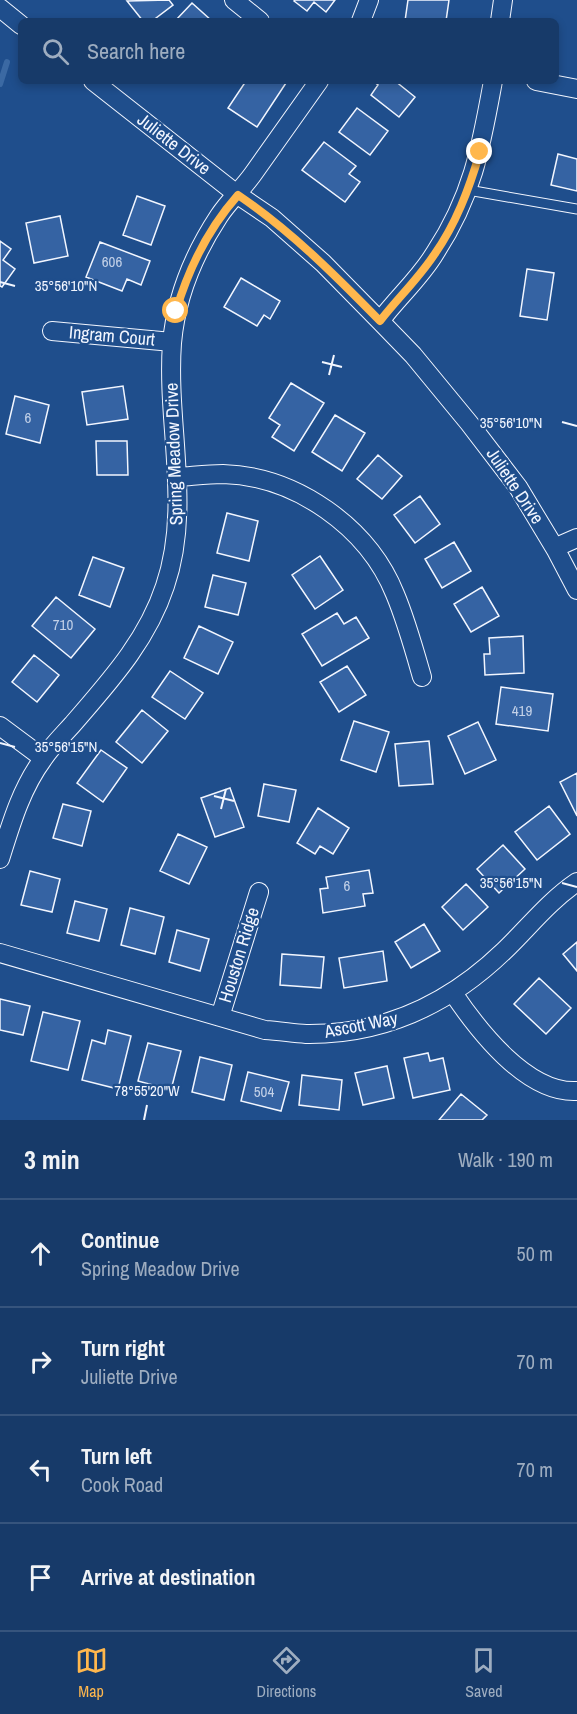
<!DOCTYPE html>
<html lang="en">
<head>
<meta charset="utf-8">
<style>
	body { margin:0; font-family:"Archivo Narrow",sans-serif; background:#244571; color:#f1f3f6 }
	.stop { position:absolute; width:18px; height:18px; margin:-14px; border:4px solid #ffb74d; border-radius:50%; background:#fff }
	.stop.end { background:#ffb74d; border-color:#fff; box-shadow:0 2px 6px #0008 }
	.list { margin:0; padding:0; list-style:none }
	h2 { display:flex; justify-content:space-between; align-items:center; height:78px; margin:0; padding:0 24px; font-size:26px }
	h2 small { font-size:20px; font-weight:400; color:#9eadc0 }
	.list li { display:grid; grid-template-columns:39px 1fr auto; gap:18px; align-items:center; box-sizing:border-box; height:108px; padding:0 24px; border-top:2px solid #36547d }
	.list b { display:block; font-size:22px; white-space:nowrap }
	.list p { margin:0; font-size:20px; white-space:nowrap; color:#9eadc0 }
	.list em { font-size:20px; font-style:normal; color:#9eadc0 }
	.icon { flex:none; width:33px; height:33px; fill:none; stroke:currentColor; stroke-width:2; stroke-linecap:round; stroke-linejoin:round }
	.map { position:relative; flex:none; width:577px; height:1120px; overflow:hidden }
	.search { position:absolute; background:#173a69; box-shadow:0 3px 9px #0003; left:18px; right:18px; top:18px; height:66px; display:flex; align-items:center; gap:15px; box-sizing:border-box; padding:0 21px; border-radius:9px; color:#9eadc0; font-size:22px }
	.sheet { height:510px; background:#173a69 }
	nav { display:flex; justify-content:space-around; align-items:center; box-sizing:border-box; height:84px; border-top:2px solid #36547d; background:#173a69; font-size:16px; color:#9eadc0 }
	nav a { display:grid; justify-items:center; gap:3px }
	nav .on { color:#ffb74d }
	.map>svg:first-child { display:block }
</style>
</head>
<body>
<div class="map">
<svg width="577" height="1120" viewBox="0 0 577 1120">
	<rect width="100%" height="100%" fill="#1f4e8c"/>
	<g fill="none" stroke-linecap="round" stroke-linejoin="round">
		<path stroke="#3b69a3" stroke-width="6" d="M 0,84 L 7,62"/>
	</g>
	<path fill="#3563a3" stroke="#f2f6ff" stroke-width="1.5" d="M 169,0 L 173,5 L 152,21 L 143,21 L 127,1 Z
		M 295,0 L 335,0 L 326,12 L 314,2 L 307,11 L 294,1 Z
		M 408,0 L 449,0 L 446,21 L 405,21 Z
		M 192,3 L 212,21 L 175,21 Z
		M 246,81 L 282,81 L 286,83 L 257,127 L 228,108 Z
		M 373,81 L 395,81 L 415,97 L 399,117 L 371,95 L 378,85 Z
		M 357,108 L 388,131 L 370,155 L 339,132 Z
		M 324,142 L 356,166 L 349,174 L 360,182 L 345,202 L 302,170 Z
		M 558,154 L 577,159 L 577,191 L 551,185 Z
		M 137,196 L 165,206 L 151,245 L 123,235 Z
		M 60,216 L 68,256 L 34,263 L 26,223 Z
		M 0,241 L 11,249 L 3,260 L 15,269 L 2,287 L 0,286 Z
		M 100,242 L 150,261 L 141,285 L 127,279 L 122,291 L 86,277 Z
		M 527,269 L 554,273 L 547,320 L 520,316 Z
		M 241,278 L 280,301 L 270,319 L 264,315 L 257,326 L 224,307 Z
		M 291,383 L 324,403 L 294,451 L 272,437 L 280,425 L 269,418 Z
		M 123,386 L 128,419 L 87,425 L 82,392 Z
		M 15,396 L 49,405 L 40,443 L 6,434 Z
		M 335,415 L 365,433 L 342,471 L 312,452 Z
		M 96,441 L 127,441 L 128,475 L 97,475 Z
		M 378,455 L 402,476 L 382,499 L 357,479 Z
		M 420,496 L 440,524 L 415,543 L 394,515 Z
		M 227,513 L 258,521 L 249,561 L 217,553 Z
		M 454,542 L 471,571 L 442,588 L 425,559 Z
		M 320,556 L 343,590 L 315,609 L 292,575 Z
		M 93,557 L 124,568 L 110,607 L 79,595 Z
		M 213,575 L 246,583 L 238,615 L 205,607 Z
		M 482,587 L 499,616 L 471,632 L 454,604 Z
		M 56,597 L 95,629 L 71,658 L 32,626 Z
		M 337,613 L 344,624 L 356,617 L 369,638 L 322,666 L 302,634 Z
		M 199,626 L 233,642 L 218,674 L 184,658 Z
		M 523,636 L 524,673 L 485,675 L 484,654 L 490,654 L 489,638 Z
		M 34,655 L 59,675 L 37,702 L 12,682 Z
		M 347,666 L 366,695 L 339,712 L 320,682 Z
		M 170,671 L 203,693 L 185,719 L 152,697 Z
		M 501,687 L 553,694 L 548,731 L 496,724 Z
		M 142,710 L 168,731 L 142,763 L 116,742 Z
		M 354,721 L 389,732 L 376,772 L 341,760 Z
		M 478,722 L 496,760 L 465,774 L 448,736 Z
		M 429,741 L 433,784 L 399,786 L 395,744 Z
		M 101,750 L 127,768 L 103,802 L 77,783 Z
		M 577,773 L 577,816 L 560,782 Z
		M 264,784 L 296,790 L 289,822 L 258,816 Z
		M 230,788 L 244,827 L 215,837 L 201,798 Z
		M 63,804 L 91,811 L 82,846 L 53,838 Z
		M 549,806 L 570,834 L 537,860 L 515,832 Z
		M 318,808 L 349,828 L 333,854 L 320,846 L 315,854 L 297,843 Z
		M 178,834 L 207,847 L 189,884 L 160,871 Z
		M 503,845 L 525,869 L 499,893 L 477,869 Z
		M 369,870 L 373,893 L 363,894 L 365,906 L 323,913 L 320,889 L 328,888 L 326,877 Z
		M 30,871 L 60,879 L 52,912 L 21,905 Z
		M 466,884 L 488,907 L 463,930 L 442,907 Z
		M 75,901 L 107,909 L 99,941 L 67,933 Z
		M 130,908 L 164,917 L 155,954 L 121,945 Z
		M 424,924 L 440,951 L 411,968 L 395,942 Z
		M 177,930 L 209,939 L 200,971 L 169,962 Z
		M 577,942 L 577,971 L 563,954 Z
		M 383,951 L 387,981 L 344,988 L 339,958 Z
		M 282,954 L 324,957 L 321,988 L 280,985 Z
		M 539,978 L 571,1008 L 546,1034 L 514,1004 Z
		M 0,999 L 30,1006 L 23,1035 L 0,1030 Z
		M 43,1012 L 80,1021 L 68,1070 L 31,1061 Z
		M 108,1030 L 131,1036 L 118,1089 L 82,1080 L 92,1040 L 105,1044 Z
		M 148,1043 L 181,1051 L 171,1090 L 138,1081 Z
		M 428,1053 L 430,1061 L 443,1058 L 450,1090 L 413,1098 L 404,1058 Z
		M 200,1057 L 232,1065 L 224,1100 L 192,1092 Z
		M 387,1066 L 394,1098 L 363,1105 L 355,1073 Z
		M 248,1072 L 289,1082 L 281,1111 L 241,1101 Z
		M 302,1075 L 342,1080 L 339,1110 L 299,1105 Z
		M 461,1094 L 487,1115 L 482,1120 L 439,1120 Z"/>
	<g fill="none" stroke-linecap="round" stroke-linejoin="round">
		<defs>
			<path id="service" d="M 468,190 L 577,209"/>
			<path id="minor" d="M 234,0 L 260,21
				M 0,8 L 21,25
				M 361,21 L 369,0
				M 500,21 L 503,0
				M 93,81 L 238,195 L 272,218 L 323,263 L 380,321 L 413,355 L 469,423 L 518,487 L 556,550 L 577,590
				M 536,81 L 577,89
				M 380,321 C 398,297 420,278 435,253 C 473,195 481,147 493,81
				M 52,331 L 172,342
				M 178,477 C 193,476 208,474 223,474 C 296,476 368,527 395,594 C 406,620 414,649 422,677
				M 556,550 L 561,545 L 577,538
				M 0,726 L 43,758
				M 0,859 C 11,824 21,789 43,759 C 51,747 62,736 72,725 C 109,682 147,641 165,586 C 192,507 166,424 172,343 C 176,297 194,254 219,216 C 229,201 243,188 253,174 C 275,143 297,112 319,81
				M 0,953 L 265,1030 C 279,1031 293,1033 306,1034 C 384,1035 449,1004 504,951 C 528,928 549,901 577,882
				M 453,993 C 478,1030 527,1094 577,1091
				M 220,1017 L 259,892"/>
		</defs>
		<use href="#service" stroke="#f2f6ff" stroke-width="11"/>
		<use href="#minor" stroke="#f2f6ff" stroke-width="20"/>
		<use href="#service" stroke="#1f4e8c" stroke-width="9"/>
		<use href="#minor" stroke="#1f4e8c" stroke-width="18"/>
	</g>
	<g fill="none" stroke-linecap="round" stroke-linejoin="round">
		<path stroke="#ffb74d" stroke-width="8" d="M 176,311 C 189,267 208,229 238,195 C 291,231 335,275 380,321 C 398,298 418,279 434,255 C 456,224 469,189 480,152"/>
	</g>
	<path fill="none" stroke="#f2f6ff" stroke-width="2" d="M 0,282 L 15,286M 322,362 L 342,367M 329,375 L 334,355M 562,422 L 577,426M 0,743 L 15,747M 214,796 L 234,801M 221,809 L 226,789M 562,883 L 577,887M 144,1120 L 147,1105"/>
	<g text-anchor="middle" stroke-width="4.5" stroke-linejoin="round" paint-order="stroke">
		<g font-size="15" fill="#c3d1e8">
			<text x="112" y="267">606</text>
			<text x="28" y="423">6</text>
			<text x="63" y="630">710</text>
			<text x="522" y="716">419</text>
			<text x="347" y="891">6</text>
			<text x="264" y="1097">504</text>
		</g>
		<g font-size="18" fill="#f2f6ff" stroke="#1f4e8c">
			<text transform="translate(174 144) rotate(38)" y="6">Juliette Drive</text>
			<text transform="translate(112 336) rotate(5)" y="6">Ingram Court</text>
			<text transform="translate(174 454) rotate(-92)" y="6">Spring Meadow Drive</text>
			<text transform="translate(515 486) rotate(56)" y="6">Juliette Drive</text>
			<text transform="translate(239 955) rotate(-73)" y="6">Houston Ridge</text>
			<text transform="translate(361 1025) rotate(-11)" y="6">Ascott Way</text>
		</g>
	</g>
	<g font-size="15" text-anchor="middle" fill="#f2f6ff" stroke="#1f4e8c" stroke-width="4.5" stroke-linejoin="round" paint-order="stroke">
		<text x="66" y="291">35°56'10"N</text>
		<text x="511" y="428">35°56'10"N</text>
		<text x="66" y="752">35°56'15"N</text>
		<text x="511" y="888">35°56'15"N</text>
		<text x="147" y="1096">78°55'20"W</text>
	</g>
</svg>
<div class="stop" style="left:176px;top:311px"></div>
<div class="stop end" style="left:480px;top:152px"></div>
<div class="search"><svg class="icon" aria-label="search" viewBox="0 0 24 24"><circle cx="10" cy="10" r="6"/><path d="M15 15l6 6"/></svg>Search here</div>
</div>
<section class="sheet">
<h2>3 min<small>Walk · 190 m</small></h2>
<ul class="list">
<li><svg class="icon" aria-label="ahead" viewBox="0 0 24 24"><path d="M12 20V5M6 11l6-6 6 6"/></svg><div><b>Continue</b><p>Spring Meadow Drive</p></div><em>50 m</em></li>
<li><svg class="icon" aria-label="right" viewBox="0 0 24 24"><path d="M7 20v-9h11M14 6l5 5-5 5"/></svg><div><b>Turn right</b><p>Juliette Drive</p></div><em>70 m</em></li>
<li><svg class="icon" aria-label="left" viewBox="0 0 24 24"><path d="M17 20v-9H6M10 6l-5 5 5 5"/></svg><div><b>Turn left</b><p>Cook Road</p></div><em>70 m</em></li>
<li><svg class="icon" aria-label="arrive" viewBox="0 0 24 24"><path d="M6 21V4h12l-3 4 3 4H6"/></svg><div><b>Arrive at destination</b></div></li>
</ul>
</section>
<nav>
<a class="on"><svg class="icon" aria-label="map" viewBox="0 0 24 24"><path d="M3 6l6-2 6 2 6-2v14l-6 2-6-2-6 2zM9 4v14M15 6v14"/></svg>Map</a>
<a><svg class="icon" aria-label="directions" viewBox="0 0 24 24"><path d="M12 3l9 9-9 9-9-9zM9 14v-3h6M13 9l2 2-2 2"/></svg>Directions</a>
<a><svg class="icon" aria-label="saved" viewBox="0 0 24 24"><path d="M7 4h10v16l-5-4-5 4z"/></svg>Saved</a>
</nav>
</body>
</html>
